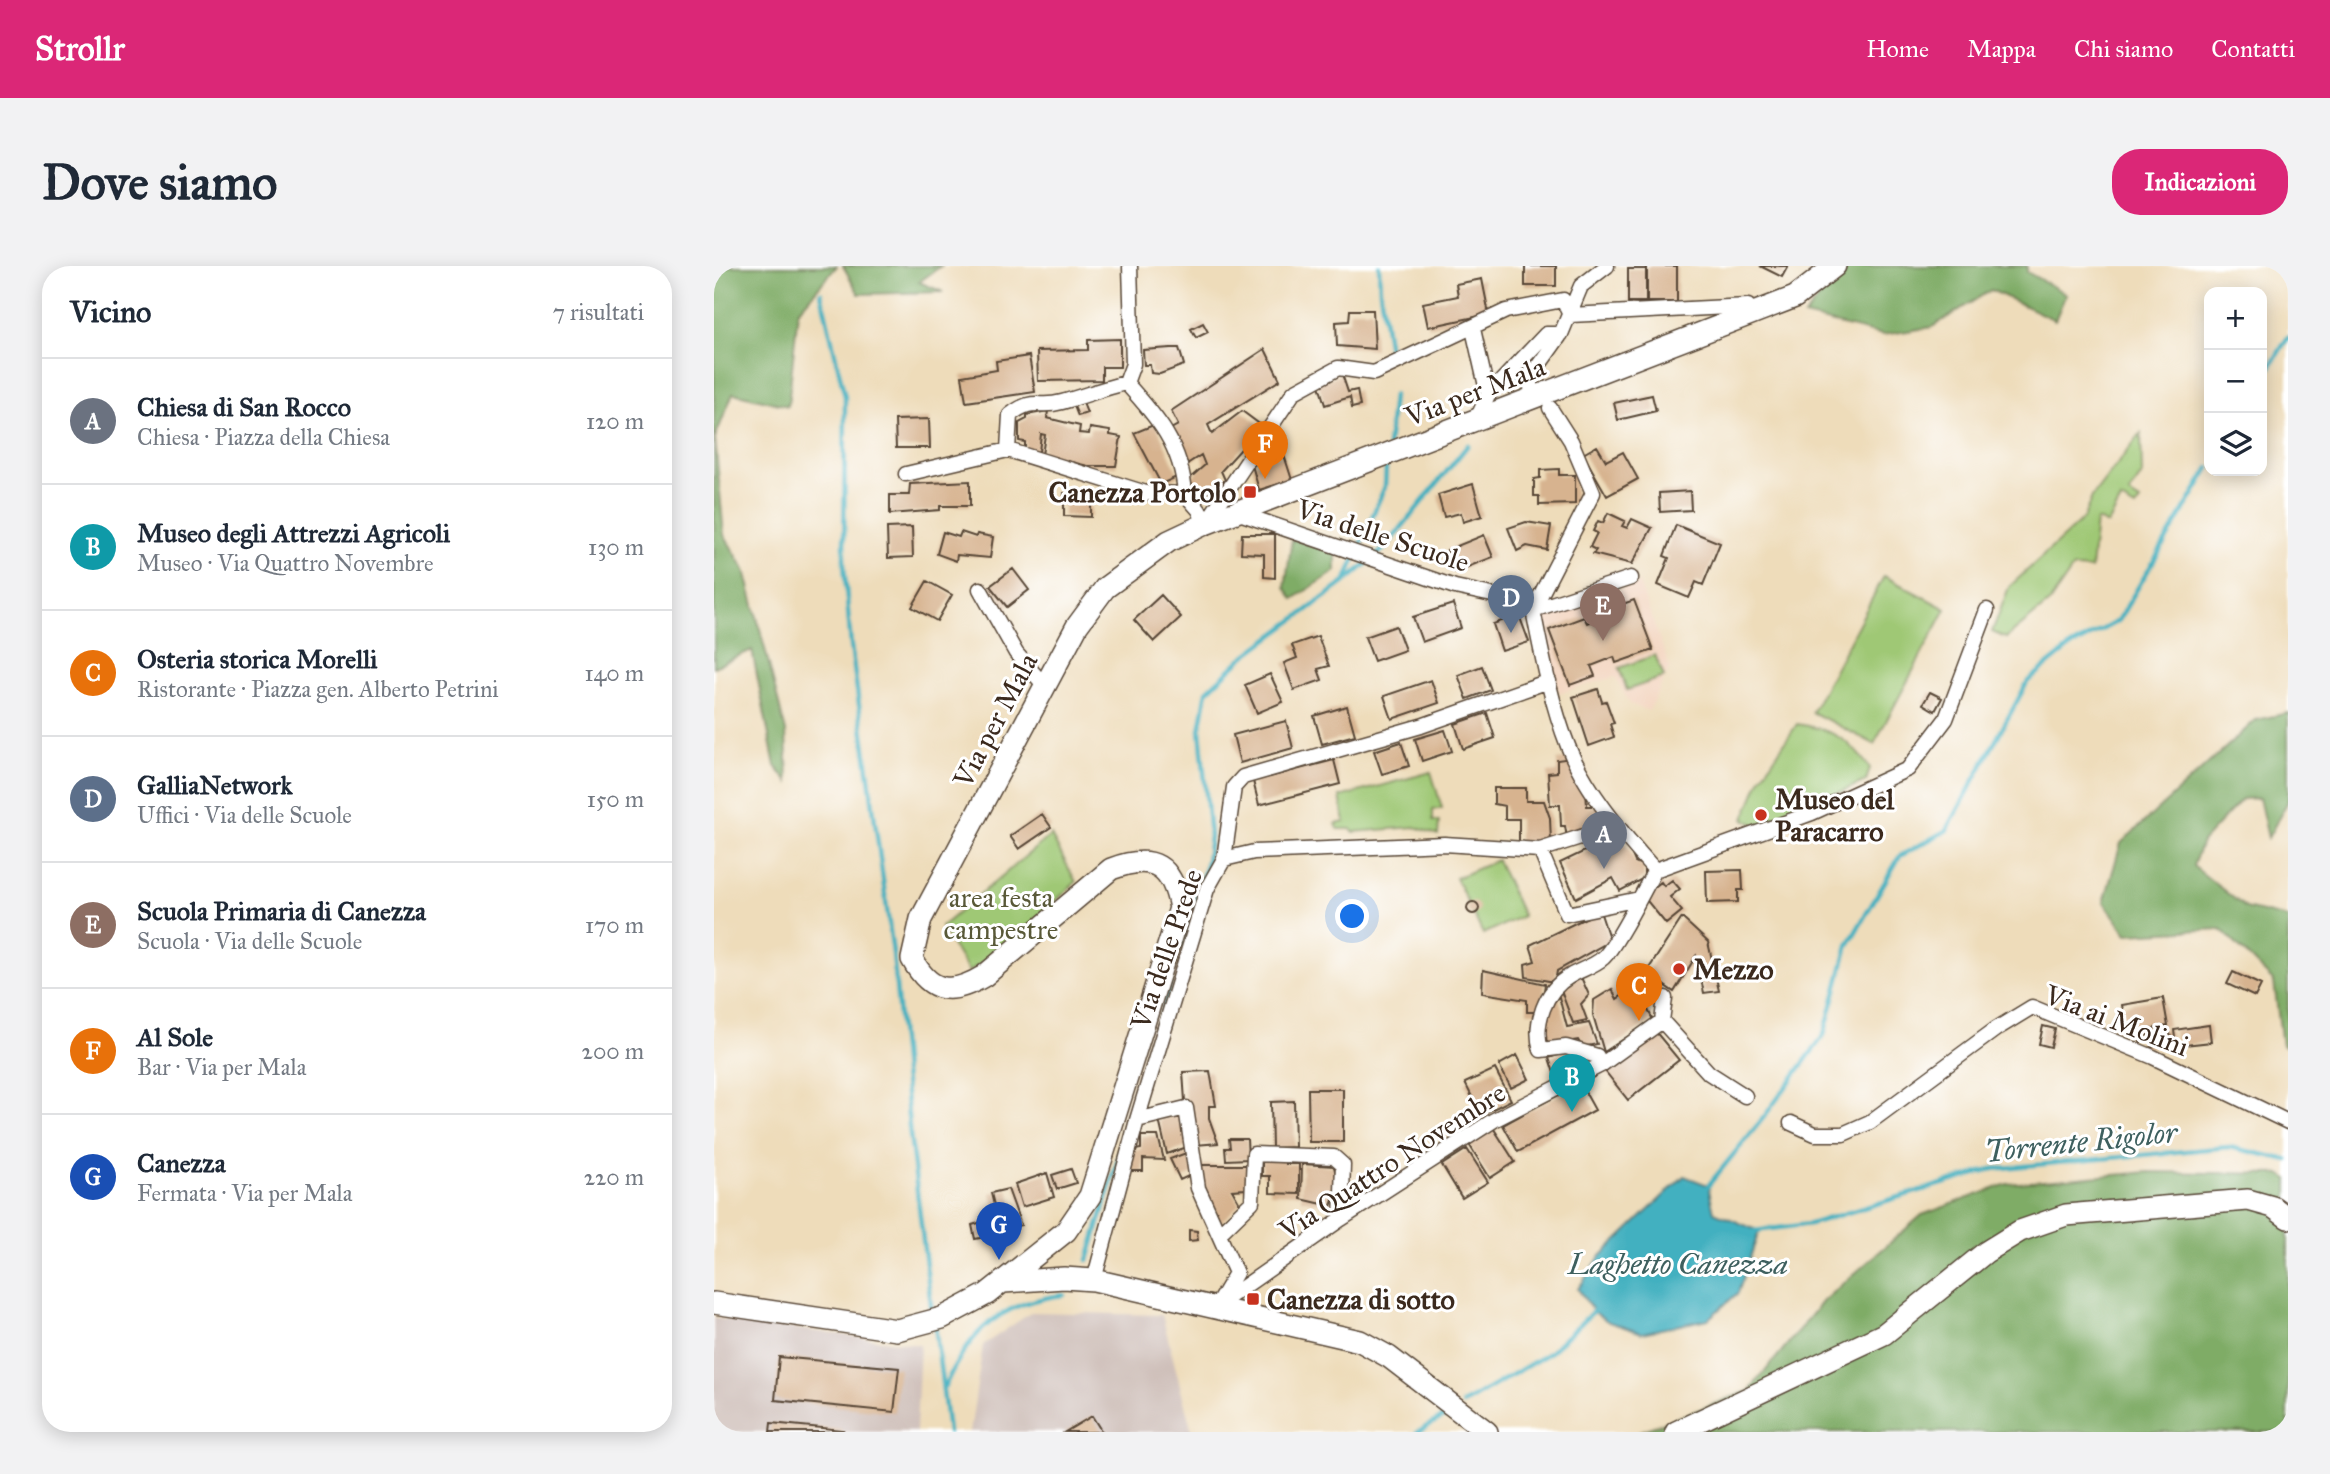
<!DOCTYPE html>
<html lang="it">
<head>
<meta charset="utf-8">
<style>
	body { margin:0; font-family:"IM FELL Great Primer",serif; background:#f2f2f3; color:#1f2937 }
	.controls { position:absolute; right:21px; top:21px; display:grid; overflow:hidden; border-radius:14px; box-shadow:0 4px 18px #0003 }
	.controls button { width:63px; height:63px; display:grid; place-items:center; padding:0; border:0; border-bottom:2px solid #e0e1e3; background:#fff; color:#1f2937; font:35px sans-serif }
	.you { position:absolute; left:639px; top:651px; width:24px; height:24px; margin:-18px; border:5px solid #fff; border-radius:50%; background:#1a73e8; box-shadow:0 0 0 10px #1a73e833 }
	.badge { display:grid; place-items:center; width:46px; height:46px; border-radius:50%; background:#db2777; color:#fff; font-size:23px; font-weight:700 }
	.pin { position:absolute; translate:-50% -58px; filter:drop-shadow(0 2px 4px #0008) }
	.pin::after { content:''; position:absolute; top:37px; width:24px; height:21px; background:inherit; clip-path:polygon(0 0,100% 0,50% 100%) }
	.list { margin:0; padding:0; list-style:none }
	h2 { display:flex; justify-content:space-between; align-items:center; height:91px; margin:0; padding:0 28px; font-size:30px }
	h2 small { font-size:23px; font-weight:400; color:#747a83 }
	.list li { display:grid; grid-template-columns:46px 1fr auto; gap:21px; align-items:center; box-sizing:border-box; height:126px; padding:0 28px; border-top:2px solid #e0e1e3 }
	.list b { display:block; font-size:26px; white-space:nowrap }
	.list p { margin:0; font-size:23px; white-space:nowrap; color:#747a83 }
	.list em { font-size:23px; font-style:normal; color:#747a83 }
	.icon { flex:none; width:38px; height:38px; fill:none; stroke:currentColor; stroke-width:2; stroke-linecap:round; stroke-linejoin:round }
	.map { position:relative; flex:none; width:1574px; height:1166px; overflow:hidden; border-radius:28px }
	header { display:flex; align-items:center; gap:42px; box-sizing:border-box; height:98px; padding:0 35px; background:#db2777; color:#fff }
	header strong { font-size:33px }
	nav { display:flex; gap:38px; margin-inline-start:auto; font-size:24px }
	.intro { display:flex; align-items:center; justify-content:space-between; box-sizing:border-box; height:168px; padding:0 42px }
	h1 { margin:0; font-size:49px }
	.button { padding:18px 32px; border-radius:28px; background:#db2777; color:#fff; font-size:24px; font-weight:700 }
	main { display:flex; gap:42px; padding:0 42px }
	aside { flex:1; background:#fff; border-radius:28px; box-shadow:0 4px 18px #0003 }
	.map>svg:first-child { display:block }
</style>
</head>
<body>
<header>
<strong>Strollr</strong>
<nav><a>Home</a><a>Mappa</a><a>Chi siamo</a><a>Contatti</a></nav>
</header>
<div class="intro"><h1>Dove siamo</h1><a class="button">Indicazioni</a></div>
<main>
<aside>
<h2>Vicino<small>7 risultati</small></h2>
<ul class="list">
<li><span class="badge" style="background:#6b7280">A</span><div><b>Chiesa di San Rocco</b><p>Chiesa · Piazza della Chiesa</p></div><em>120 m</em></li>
<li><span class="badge" style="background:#0f9aa8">B</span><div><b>Museo degli Attrezzi Agricoli</b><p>Museo · Via Quattro Novembre</p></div><em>130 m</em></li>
<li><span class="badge" style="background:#e8710a">C</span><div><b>Osteria storica Morelli</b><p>Ristorante · Piazza gen. Alberto Petrini</p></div><em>140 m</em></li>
<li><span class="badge" style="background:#5c6f8a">D</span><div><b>GalliaNetwork</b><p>Uffici · Via delle Scuole</p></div><em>150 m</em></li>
<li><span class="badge" style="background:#8d6e63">E</span><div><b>Scuola Primaria di Canezza</b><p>Scuola · Via delle Scuole</p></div><em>170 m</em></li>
<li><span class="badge" style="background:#e8710a">F</span><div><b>Al Sole</b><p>Bar · Via per Mala</p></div><em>200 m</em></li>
<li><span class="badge" style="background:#1a4fb4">G</span><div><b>Canezza</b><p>Fermata · Via per Mala</p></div><em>220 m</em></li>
</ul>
</aside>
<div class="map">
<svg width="1574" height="1166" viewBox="0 0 1574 1166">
	<rect width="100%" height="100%" fill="#fff"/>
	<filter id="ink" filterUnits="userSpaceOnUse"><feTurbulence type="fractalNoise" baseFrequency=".0143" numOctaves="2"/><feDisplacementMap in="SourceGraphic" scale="14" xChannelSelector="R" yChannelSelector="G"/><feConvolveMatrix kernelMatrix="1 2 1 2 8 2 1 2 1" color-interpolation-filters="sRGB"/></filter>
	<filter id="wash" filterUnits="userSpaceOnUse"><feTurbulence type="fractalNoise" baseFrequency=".00686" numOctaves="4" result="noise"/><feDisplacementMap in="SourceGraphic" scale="28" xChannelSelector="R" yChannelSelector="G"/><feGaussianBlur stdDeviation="1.57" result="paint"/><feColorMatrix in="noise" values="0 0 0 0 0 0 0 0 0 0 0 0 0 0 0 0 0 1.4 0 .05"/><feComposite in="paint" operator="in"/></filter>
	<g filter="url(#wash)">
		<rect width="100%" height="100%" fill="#eedcba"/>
		<path fill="#f3d4be" d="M 925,317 L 956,401 L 935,445 L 916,438 L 901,411 L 845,427 L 825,350 Z"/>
		<path fill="#cfc0ba" d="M 318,1046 L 448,1049 L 478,1166 L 256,1166 L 269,1079 Z
			M 0,1052 L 206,1079 L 202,1166 L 0,1166 Z"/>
		<path fill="#9fc874" stroke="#6d7949" stroke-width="2" d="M 1427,167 L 1428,209 L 1415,228 L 1426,235 L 1421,242 L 1407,234 L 1394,258 L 1382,254 L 1377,303 L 1359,302 L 1335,337 L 1292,372 L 1278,366 L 1295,321 L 1369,253 L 1378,231 Z
			M 1170,310 L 1232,343 L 1160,478 L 1098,446 Z
			M 941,389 L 950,411 L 913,424 L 905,402 Z
			M 1083,458 C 1119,463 1134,473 1156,502 L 1152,515 L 1044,560 L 1030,553 L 1046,514 Z
			M 717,506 L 728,542 L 719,544 L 719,555 L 725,555 L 724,569 L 701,561 L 639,566 L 637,563 L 624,563 L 622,558 L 631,556 L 626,531 Z
			M 337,569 L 362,616 L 305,669 L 255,706 L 227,661 Z
			M 783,594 L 809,650 L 769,668 L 742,612 Z"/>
		<path fill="#7fac66" stroke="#5d6b42" stroke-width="2" d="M 0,0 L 123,0 L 84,45 L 74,140 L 19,127 L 1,172 L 10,269 L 31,304 L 47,367 L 72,466 L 74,516 L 61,500 L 38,384 L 0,401 Z
			M 129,0 L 227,0 L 205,16 L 229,26 L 145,28 Z
			M 1131,0 L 1313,0 L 1313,6 L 1352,28 L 1341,54 L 1277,24 L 1218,61 L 1169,69 L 1090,50 Z
			M 578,273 L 622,287 L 622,305 L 579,333 L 571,321 Z
			M 1574,447 L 1574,535 L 1554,572 L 1545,532 L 1528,533 L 1488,576 L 1479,600 L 1532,642 L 1574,652 L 1574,781 L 1568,779 L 1560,716 L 1507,663 L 1413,668 L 1390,636 L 1407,577 L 1542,454 Z
			M 1435,906 L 1566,908 L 1574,913 L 1574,1166 L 924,1166 L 1035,1125 L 1109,1035 L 1208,949 L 1293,918 Z"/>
		<path fill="#43b0c0" stroke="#3f6d6f" stroke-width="2" d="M 970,910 L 994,919 L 1000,946 L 1045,965 L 1024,1027 L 994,1053 L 928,1067 L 895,1056 L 880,1046 L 864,1023 L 886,991 Z"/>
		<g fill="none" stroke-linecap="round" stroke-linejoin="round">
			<path stroke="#43b0c0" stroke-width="4.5" d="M 665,0 L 666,25 L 675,85
				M 107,27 L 131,131 L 130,298 L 137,380 L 179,687 L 195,860 L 218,1047
				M 1548,114 L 1574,71
				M 799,117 L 822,88
				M 674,180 L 679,129
				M 631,316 L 671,220 L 672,202
				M 468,681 L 493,595 L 496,570 L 486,464 L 493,425 L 527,393 L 631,316 L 671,282 L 754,179
				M 993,921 L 1050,851 L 1110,769 L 1134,679 L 1186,590 L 1233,564 L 1314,415 L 1356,381 L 1404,355 L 1495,202
				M 1040,965 L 1096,958 L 1278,903 L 1515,881 L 1574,894
				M 374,994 L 457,716
				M 221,1059 L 234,1166
				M 231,1120 C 256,1064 287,1036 350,1029
				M 749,1138 L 835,1087 L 883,1042
				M 703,1166 L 736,1147"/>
		</g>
		<g id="blocks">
			<path fill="#d7b38f" d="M 811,0 L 842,0 L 842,20 L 811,20 Z
				M 933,0 L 963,0 L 963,36 L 933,36 Z
				M 1046,0 L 1074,0 L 1068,11 Z
				M 914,3 L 932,3 L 932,36 L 914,36 Z
				M 768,13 L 775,48 L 714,61 L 709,37 L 744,30 L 742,18 Z
				M 636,44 L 659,44 L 661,83 L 623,80 L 622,56 L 635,55 Z
				M 489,57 L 494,66 L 482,72 L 477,63 Z
				M 406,73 L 406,101 L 388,101 L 388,114 L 324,115 L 323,85 L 374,84 L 374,74 Z
				M 457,82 L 465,82 L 470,99 L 446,108 L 437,107 L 436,99 L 430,99 L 429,84 Z
				M 551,83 L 566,114 L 494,159 L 498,168 L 528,145 L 548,160 L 507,205 L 511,214 L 485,233 L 475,213 L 491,199 L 487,189 L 473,198 L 457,163 L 464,159 L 457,145 Z
				M 315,90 L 321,126 L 252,136 L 248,110 L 283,104 L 282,95 Z
				M 628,108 L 634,126 L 643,124 L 646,140 L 638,142 L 636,131 L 611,139 L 604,116 Z
				M 938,129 L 942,145 L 904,154 L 900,137 Z
				M 369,137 L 373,147 L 364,150 L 360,140 Z
				M 334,145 L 333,152 L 366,160 L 365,167 L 375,168 L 376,162 L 396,165 L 396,169 L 407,171 L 402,200 L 374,200 L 328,189 L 331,169 L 327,168 L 325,186 L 311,184 L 311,176 L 305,175 L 305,157 L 313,153 L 313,149 Z
				M 215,153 L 216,182 L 182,182 L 181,154 Z
				M 442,158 L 465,210 L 447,218 L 420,167 Z
				M 883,180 L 892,195 L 909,186 L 924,213 L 893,230 L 869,188 Z
				M 570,189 L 578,214 L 545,224 L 538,199 Z
				M 845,203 L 845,209 L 861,209 L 861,238 L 825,239 L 825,230 L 820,230 L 820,213 L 826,212 L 826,204 Z
				M 256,215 L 256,240 L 226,240 L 226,244 L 176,248 L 176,229 L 195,229 L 196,218 Z
				M 759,218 L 768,250 L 749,256 L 747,247 L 730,251 L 724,229 Z
				M 976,225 L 977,244 L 946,246 L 945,227 Z
				M 350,227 L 377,227 L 377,251 L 350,250 Z
				M 894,247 L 911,255 L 908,260 L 913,262 L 918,253 L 938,262 L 918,298 L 879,288 L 882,284 L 876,281 L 883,267 L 879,265 L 884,255 L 889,257 Z
				M 812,256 L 837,260 L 833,284 L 813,280 L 803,285 L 794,262 Z
				M 962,259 L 1006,277 L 989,319 L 982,316 L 975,332 L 944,319 L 955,292 L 950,290 Z
				M 198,261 L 199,291 L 174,292 L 173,262 Z
				M 229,266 L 245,271 L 247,266 L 262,271 L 263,268 L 279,271 L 276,292 L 243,289 L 242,295 L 223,288 Z
				M 528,268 L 561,268 L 561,312 L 550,311 L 550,288 L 527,287 Z
				M 770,269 L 779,291 L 741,306 L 733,284 Z
				M 299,303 L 315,324 L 293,341 L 276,320 Z
				M 213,315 L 238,329 L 223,355 L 198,341 Z
				M 447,329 L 467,351 L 440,376 L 420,354 Z
				M 920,334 L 939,384 L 902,397 L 900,391 L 877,400 L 881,410 L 856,419 L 835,364 L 870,351 L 873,357 L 885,352 L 883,347 Z
				M 739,338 L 747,362 L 708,376 L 699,351 Z
				M 805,349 L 815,376 L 788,385 L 779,358 Z
				M 682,360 L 691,384 L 660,395 L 651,371 Z
				M 604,370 L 615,400 L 604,403 L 608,414 L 580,424 L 570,397 L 583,392 L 578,379 Z
				M 768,400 L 777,424 L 753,433 L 744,409 Z
				M 556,408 L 569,436 L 543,447 L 531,419 Z
				M 717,414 L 725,437 L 678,453 L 670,430 Z
				M 884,423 L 888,436 L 892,435 L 900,457 L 896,458 L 900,471 L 875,480 L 859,431 Z
				M 1216,426 L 1228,432 L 1221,445 L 1209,438 Z
				M 633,440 L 641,469 L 608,478 L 600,450 Z
				M 773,447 L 781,472 L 749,483 L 741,458 Z
				M 572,455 L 579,482 L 526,497 L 519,469 Z
				M 731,464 L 738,485 L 708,495 L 701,473 Z
				M 687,476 L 695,500 L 668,508 L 660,485 Z
				M 857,492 L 872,525 L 873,540 L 885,540 L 894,557 L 853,572 L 851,560 L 847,560 L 846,539 L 836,539 L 834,507 L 843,506 L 843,494 Z
				M 620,494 L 626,518 L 545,539 L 539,515 Z
				M 780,522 L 812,522 L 812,535 L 830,535 L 836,552 L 837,577 L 805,577 L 805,553 L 791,553 L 791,540 L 780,538 Z
				M 328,548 L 337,561 L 305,583 L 296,570 Z
				M 896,573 L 899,577 L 906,574 L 915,582 L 921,596 L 930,600 L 930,612 L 906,625 L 899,612 L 862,632 L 846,597 Z
				M 1028,604 L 1029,624 L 1024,624 L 1024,636 L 993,637 L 992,605 Z
				M 958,614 L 966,623 L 956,631 L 968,645 L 952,658 L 929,630 L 947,616 L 950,620 Z
				M753 642a6 6 0 1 1 12 0a6 6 0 1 1-12 0Z
				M 886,645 L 896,675 L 843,705 L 841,716 L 812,711 L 811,698 L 821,695 L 816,679 Z
				M 968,652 L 994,676 L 1005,725 L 990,727 L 982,690 L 960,726 L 932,707 Z
				M 769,704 L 831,718 L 827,746 L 813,746 L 813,734 L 768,727 Z
				M 1519,706 L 1547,719 L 1541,731 L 1513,718 Z
				M 866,709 L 875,729 L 867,738 L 873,754 L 859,757 L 846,722 Z
				M 922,720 L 939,754 L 890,786 L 879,749 L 880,734 L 898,723 L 903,733 Z
				M 845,731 L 853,761 L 875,757 L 883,778 L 868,781 L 864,774 L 833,779 L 829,762 L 836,734 Z
				M 1449,732 L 1454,760 L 1413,767 L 1408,739 Z
				M 1495,759 L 1497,776 L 1462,780 L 1460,764 Z
				M 1329,760 L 1341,763 L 1337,781 L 1325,778 Z
				M 1454,762 L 1458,774 L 1429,784 L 1425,772 Z
				M 941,765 L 965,794 L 914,834 L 891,805 Z
				M 856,785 L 863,806 L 842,813 L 835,792 Z
				M 803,789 L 815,813 L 797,822 L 785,799 Z
				M 864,789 L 877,790 L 877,805 L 863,804 Z
				M 781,803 L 797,834 L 767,849 L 751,817 Z
				M 496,805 L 502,840 L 495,840 L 495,852 L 504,877 L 482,879 L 475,835 L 471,835 L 469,806 Z
				M 866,817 L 881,844 L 804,886 L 789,859 Z
				M 594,823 L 629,823 L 629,876 L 595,876 Z
				M 580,835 L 581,881 L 558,882 L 557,836 Z
				M 470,847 L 476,880 L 453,888 L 445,854 Z
				M 778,860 L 801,896 L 776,912 L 753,875 Z
				M 427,870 L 444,870 L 450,894 L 429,893 L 429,905 L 416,905 L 416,885 L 427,883 Z
				M 515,873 L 533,873 L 534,893 L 512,894 L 511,882 L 516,882 Z
				M 753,883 L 774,916 L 748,932 L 728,899 Z
				M 472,887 L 481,907 L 466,914 L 456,893 Z
				M 548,893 L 572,894 L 572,898 L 585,898 L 585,928 L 556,927 L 556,910 L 548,910 Z
				M 588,898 L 620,900 L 624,919 L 617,940 L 587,933 Z
				M 484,899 L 533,899 L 532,923 L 518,924 L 526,938 L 506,957 L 489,923 Z
				M 357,903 L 362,917 L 343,923 L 338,909 Z
				M 333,907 L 340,931 L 308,941 L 301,918 Z
				M 294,923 L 307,959 L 286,964 L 277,927 Z
				M 268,956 L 271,971 L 261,973 L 258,959 Z
				M 475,964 L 483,965 L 484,974 L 475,975 Z
				M 65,1091 L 185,1102 L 180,1146 L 61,1134 Z
				M 378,1150 L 388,1166 L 351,1166 Z
				M 57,1157 L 129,1164 L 128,1166 L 56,1166 Z"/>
		</g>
	</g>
	<g filter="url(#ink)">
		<use href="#blocks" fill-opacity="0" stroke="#564535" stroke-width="2"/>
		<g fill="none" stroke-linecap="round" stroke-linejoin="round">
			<defs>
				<path id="minor" d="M 416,0 L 419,98 L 412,117 C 443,151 468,180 471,228
					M 856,49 L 1034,40 L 1039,47
					M 759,63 L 774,129 L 762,155
					M 412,117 C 390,122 370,130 348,136 C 323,143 321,130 296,149 L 294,184 L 432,227 L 471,228 L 485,244 L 491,258
					M 817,122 L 817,110 L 847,68
					M 774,129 L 832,68 L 847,68 L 867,20 L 893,0
					M 192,208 L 294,184
					M 522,246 L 741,321 L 806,335 L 819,344 C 828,389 837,437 854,480 C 871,524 910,570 941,604
					M 492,257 L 580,126 L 624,102 L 660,107 L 792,45 L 849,34 L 856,49
					M 266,323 L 302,387 L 330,419
					M 819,344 L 879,227 L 857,175 L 836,142
					M 819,344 L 917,312
					M 826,584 L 853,648 L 925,633
					M 510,593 L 520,521 L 529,511 L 707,460 L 835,415
					M 941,604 L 1098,547 L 1194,503 L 1232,453 L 1273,344
					M 948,755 L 995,807 L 1031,830
					M 887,799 L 883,790 L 852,781 L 827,784 C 819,758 831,724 856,710 C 866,704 880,700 889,692 C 901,682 931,622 941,604
					M 423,854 L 472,842 L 484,922 L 522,1007 L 506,1034
					M 1077,857 L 1101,868 L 1129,868 L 1156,856 L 1282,763 L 1318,741 L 1439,791 L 1574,856
					M 506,967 L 538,936 L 540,888 L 620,891 L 629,899 L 627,953
					M 380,1014 L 423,854 L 493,623 L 510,593 L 540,586 L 730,578 L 826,584 L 901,560
					M 501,1041 L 627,953 L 780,854 L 887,799 L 948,755 L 951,732"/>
				<path id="secondary" d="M 290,1016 L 350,1012 L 380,1014 L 646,1075 L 675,1091 L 773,1166
					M 0,1037 L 183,1064 L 228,1052 L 273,1028 L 352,965 L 376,930 L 466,642 C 458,599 440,587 397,603 L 270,710 C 238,729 217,728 198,693 L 207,653 L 363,360 L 391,322 L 455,275 L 491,258 L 1081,31 L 1121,0
					M 962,1166 L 1170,1068 L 1272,986 L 1306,965 L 1352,949 L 1534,934 L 1559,941 L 1574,952"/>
			</defs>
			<use href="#minor" stroke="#564535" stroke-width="17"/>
			<use href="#secondary" stroke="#564535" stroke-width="24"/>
			<use href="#minor" stroke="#fff" stroke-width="14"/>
			<use href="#secondary" stroke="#fff" stroke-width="21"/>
		</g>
	</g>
	<g fill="#c8321e" stroke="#fff" stroke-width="2.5">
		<rect x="529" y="219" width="14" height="14" rx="3.5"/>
		<circle cx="1047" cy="549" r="7"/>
		<circle cx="965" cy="703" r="7"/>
		<rect x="532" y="1026" width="14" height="14" rx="3.5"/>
	</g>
	<g text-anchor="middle" stroke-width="6" stroke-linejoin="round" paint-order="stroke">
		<g font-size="28" fill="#3b2a1e" stroke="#fff">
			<text transform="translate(761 125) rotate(-21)" y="10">Via per Mala</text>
			<text transform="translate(669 269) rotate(18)" y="10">Via delle Scuole</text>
			<text transform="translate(281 454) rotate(-62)" y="10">Via per Mala</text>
			<text transform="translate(452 683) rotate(-71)" y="10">Via delle Prede</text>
			<text transform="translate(1403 754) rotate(21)" y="10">Via ai Molini</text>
			<text transform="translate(678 895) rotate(-33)" y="10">Via Quattro Novembre</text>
		</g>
		<g font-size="28" font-weight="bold" fill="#3b2a1e" stroke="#fff" text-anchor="start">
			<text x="522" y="236" text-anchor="end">Canezza Portolo</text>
			<text x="1061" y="543">Museo del<tspan x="1061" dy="32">Paracarro</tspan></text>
			<text x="979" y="713">Mezzo</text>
			<text x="553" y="1043">Canezza di sotto</text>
		</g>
		<g font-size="28" fill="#595938" stroke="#fff">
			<text x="287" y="641">area festa<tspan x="287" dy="32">campestre</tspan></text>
		</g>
		<g font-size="30" font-style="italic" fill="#3e605f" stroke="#fff">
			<text transform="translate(1367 876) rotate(-6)" y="10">Torrente Rigolor</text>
			<text x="964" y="1008">Laghetto Canezza</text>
		</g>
	</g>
</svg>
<div class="controls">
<button>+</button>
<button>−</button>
<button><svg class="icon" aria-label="layers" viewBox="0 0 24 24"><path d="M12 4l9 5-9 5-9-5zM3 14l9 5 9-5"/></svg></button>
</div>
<div class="you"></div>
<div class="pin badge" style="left:890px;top:603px;background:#6b7280">A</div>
<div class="pin badge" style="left:858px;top:846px;background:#0f9aa8">B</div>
<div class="pin badge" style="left:925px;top:755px;background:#e8710a">C</div>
<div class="pin badge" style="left:797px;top:367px;background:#5c6f8a">D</div>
<div class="pin badge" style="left:889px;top:375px;background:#8d6e63">E</div>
<div class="pin badge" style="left:551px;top:213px;background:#e8710a">F</div>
<div class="pin badge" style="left:285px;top:994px;background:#1a4fb4">G</div>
</div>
</main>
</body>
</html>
